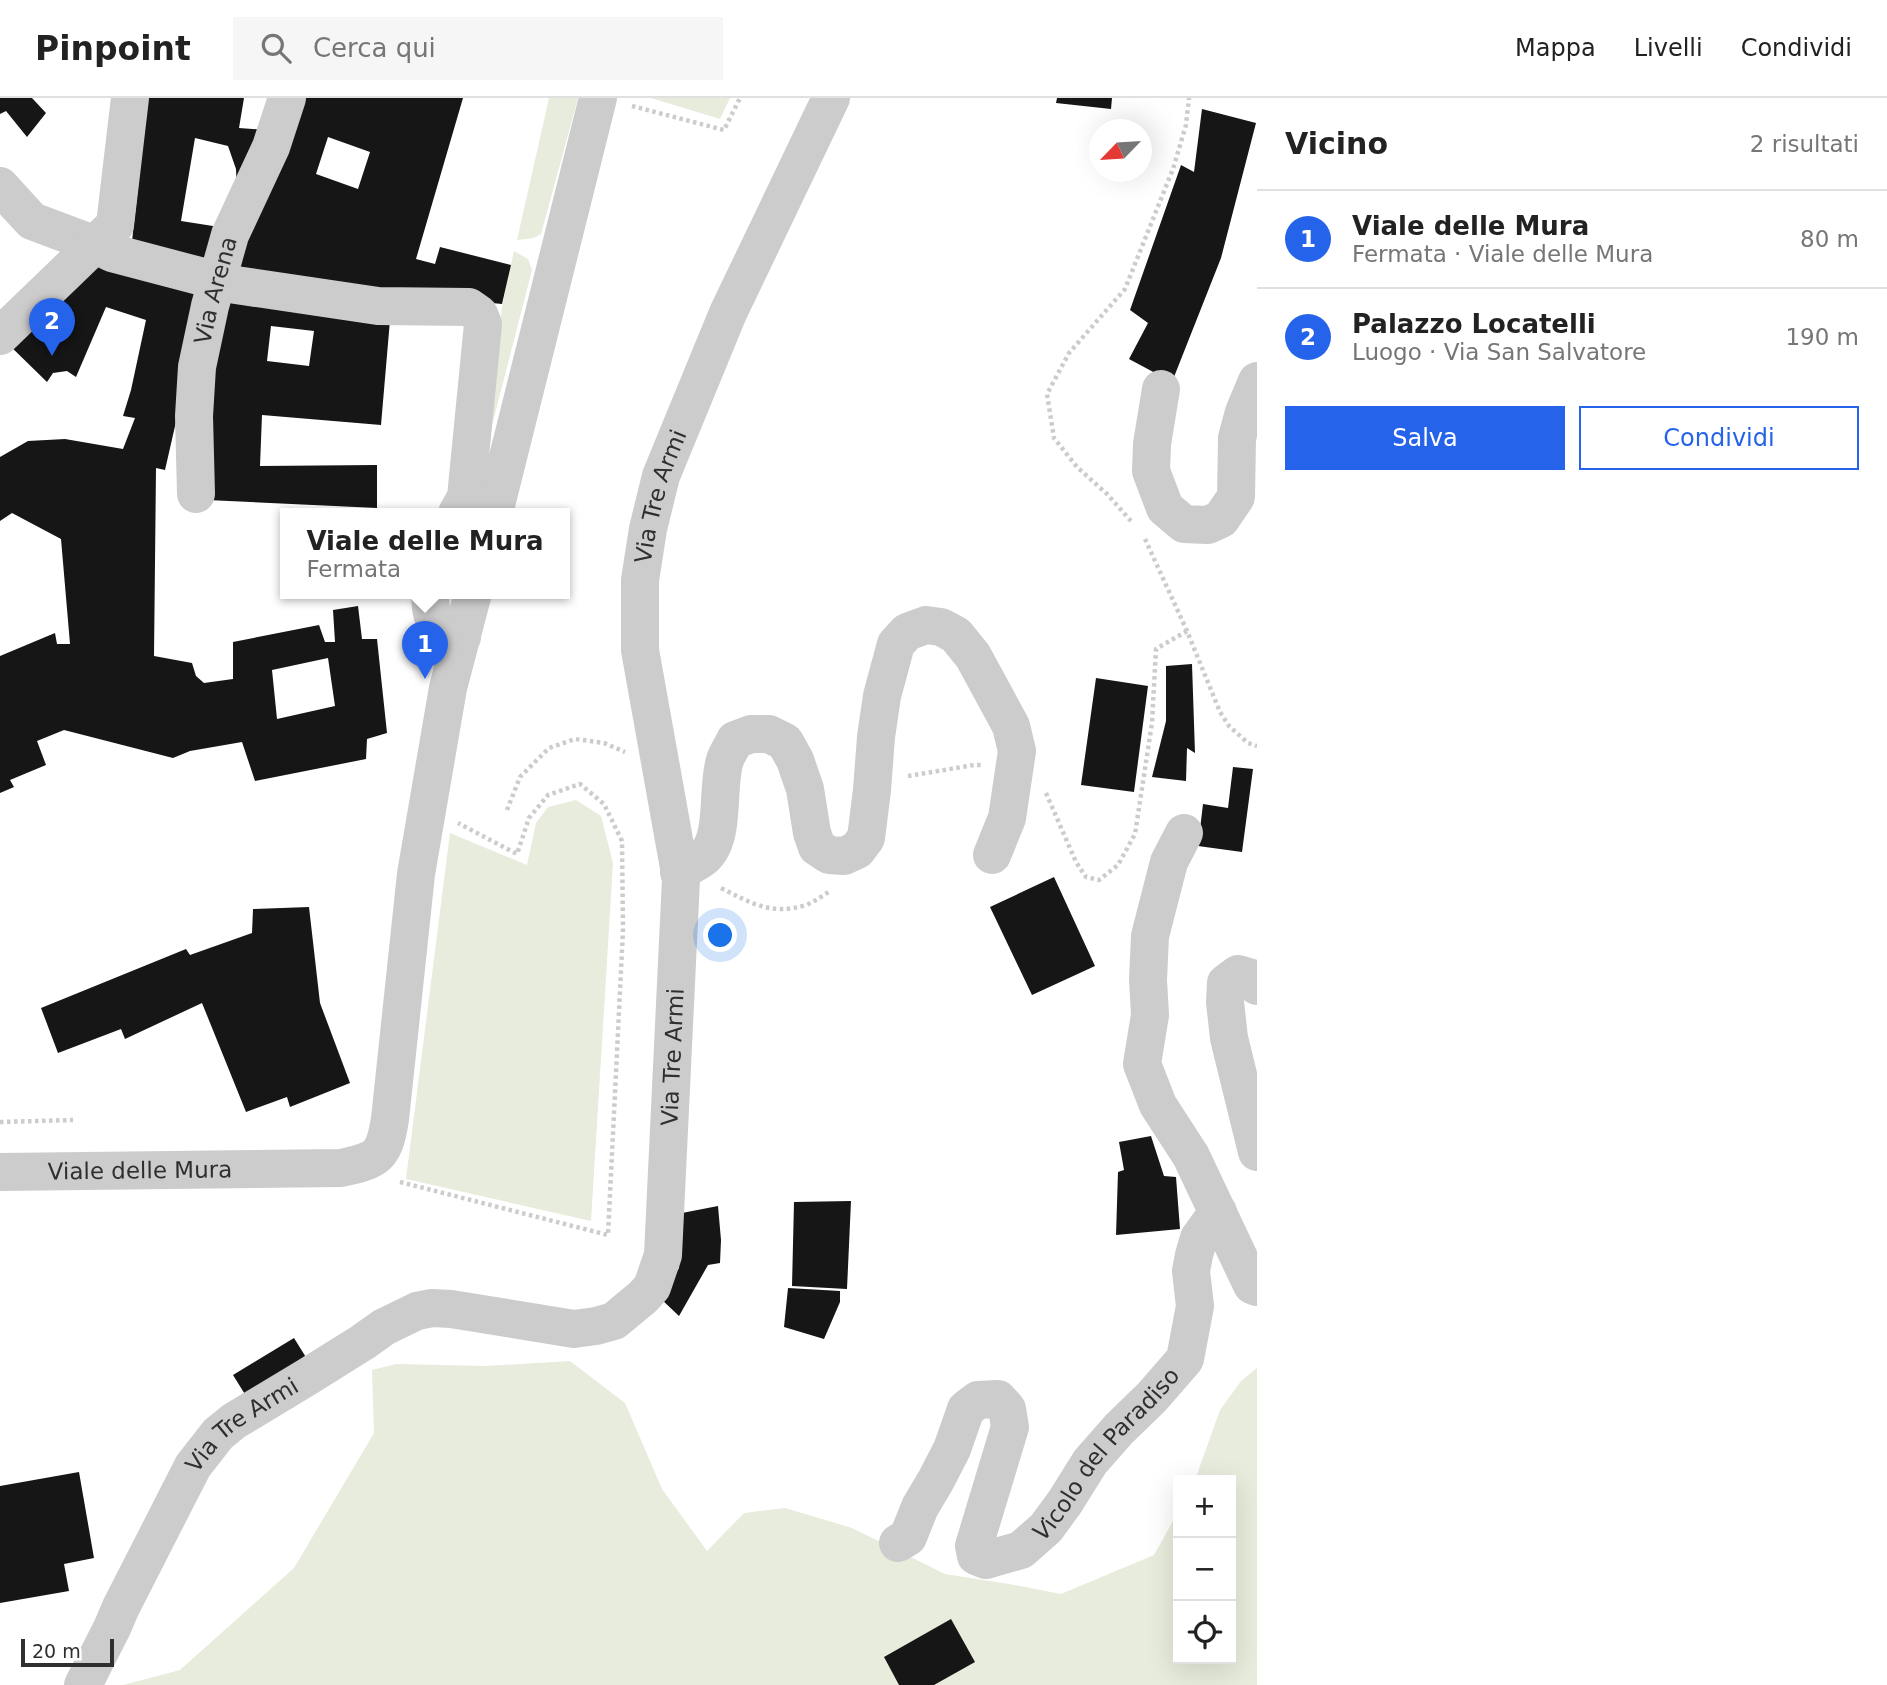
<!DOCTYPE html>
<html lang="it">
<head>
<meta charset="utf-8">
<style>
	body { margin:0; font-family:"DejaVu Sans",sans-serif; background:#f6f6f6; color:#222 }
	.controls { position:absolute; right:21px; bottom:21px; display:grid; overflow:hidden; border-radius:0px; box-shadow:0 7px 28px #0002 }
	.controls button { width:63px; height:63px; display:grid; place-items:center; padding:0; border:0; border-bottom:2px solid #e0e0e0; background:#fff; color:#222; font:35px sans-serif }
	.compass { position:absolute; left:1089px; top:21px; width:63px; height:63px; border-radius:50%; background:#fff; box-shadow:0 7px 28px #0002; rotate:245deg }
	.scale { position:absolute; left:21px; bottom:18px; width:93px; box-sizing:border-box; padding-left:7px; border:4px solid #2f2f2f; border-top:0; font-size:19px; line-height:24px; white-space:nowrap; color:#2f2f2f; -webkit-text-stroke:5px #fff; paint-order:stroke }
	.you { position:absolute; left:721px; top:838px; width:24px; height:24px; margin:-18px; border:5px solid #fff; border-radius:50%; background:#1a73e8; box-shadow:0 0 0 10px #1a73e833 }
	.badge { display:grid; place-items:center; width:46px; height:46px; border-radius:50%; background:#2563eb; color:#fff; font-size:23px; font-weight:700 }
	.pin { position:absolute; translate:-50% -58px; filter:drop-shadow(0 2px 4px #0008) }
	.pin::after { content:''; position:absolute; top:37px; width:24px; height:21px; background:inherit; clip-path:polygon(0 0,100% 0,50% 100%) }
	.popup { position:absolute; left:280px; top:410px; width:290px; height:91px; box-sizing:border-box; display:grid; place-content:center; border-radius:0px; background:#fff; filter:drop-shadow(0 2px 5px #0005); font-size:23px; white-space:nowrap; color:#767676 }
	.popup b { font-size:26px; color:#222 }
	.popup::after { content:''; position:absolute; left:50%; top:100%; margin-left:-14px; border:14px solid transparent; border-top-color:#fff }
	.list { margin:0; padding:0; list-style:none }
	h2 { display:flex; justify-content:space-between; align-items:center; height:91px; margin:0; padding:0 28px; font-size:30px }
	h2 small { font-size:23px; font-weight:400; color:#767676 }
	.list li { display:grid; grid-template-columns:46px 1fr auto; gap:21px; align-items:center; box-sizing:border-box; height:98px; padding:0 28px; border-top:2px solid #e0e0e0 }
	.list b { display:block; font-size:26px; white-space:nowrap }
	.list p { margin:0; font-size:23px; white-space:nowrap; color:#767676 }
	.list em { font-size:23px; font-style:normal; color:#767676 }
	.actions { display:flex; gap:14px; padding:21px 28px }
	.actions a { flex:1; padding:16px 0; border:2px solid #2563eb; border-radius:0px; text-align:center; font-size:24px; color:#2563eb }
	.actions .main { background:#2563eb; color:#fff }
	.icon { flex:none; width:38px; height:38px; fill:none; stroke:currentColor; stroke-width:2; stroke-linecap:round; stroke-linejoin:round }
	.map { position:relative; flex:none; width:1257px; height:1587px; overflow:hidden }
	header { display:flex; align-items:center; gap:42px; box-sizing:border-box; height:98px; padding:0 35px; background:#fff; border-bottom:2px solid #e0e0e0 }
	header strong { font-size:33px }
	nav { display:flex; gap:38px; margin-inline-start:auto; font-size:24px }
	.search { width:490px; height:63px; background:#f6f6f6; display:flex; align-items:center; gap:18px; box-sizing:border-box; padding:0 24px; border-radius:0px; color:#767676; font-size:26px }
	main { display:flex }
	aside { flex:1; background:#fff }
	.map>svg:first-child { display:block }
</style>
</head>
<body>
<header>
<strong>Pinpoint</strong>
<div class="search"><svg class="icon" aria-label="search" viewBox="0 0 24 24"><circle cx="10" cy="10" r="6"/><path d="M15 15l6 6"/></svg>Cerca qui</div>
<nav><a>Mappa</a><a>Livelli</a><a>Condividi</a></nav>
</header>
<main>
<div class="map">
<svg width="1257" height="1587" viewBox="0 0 1257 1587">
	<rect width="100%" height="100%" fill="#fff"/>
	<path fill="#e7ecdc" d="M 549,0 L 578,0 L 541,136 L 534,140 L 517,142 Z
		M 651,0 L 730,0 L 720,21 Z
		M 514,153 L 528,161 L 532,172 L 481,370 L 502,209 Z
		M 576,702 L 601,718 L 613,765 L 591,1123 L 406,1081 L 450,735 L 527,767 L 536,725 L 548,709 Z
		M 570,1263 L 625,1305 L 662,1391 L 707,1453 L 744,1415 L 785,1410 L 852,1430 L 945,1476 L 1009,1486 L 1061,1496 L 1154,1457 L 1178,1414 L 1178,1561 L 1231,1561 L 1231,1382 L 1195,1382 L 1220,1312 L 1241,1283 L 1257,1270 L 1257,1587 L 123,1587 L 180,1572 L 294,1470 L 374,1335 L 372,1272 L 396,1266 L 485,1268 Z"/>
	<path fill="#161616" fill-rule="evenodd" d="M 0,0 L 32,0 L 46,15 L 27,39 L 6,13 L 0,16 Z
		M 148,0 L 244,0 L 239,30 L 268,32 L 237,98 L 236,71 L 228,48 L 195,40 L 181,123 L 213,128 L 206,173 L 131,152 Z
		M 297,0 L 463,0 L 416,161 L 435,166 L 440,149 L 511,167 L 502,206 L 354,191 L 232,173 ZM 328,39 L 370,54 L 358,91 L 316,76 Z
		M 1057,0 L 1112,0 L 1111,11 L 1056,5 Z
		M 1202,11 L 1256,25 L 1221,160 L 1172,284 L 1129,261 L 1148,225 L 1130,212 L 1181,67 L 1194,74 Z
		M 90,158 L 207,188 L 165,372 L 156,370 L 154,558 L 192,565 L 196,578 L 204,585 L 233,581 L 233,544 L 319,527 L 325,544 L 335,544 L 333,512 L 358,508 L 362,541 L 377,541 L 387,635 L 367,641 L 366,661 L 255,683 L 242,644 L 190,653 L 173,660 L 64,632 L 37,643 L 46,667 L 10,682 L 14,689 L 0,695 L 0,558 L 55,535 L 57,546 L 70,546 L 61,441 L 12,415 L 0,423 L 0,359 L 28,343 L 65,341 L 123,351 L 135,320 L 123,318 L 131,292 L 146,222 L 106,209 L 76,279 L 67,273 L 53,275 L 47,284 L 4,242 ZM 328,560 L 335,608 L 277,621 L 272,572 Z
		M 229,193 L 390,222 L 381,327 L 262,317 L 260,368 L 377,367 L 377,410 L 207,402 L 216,222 ZM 271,228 L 314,233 L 309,268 L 267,263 Z
		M 1192,566 L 1195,655 L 1187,650 L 1186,683 L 1152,679 L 1166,623 L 1166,568 Z
		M 1096,580 L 1148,588 L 1134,694 L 1081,687 Z
		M 1233,669 L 1253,671 L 1242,754 L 1198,748 L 1203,706 L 1228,710 Z
		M 1054,779 L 1095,868 L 1032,897 L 990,809 Z
		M 309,809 L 320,905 L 350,985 L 290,1009 L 287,999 L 246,1014 L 202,905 L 125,941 L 121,931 L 58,955 L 41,910 L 186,851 L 190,857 L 252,835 L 253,811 Z
		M 1151,1038 L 1164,1078 L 1176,1079 L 1180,1131 L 1116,1137 L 1118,1074 L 1124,1072 L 1119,1044 Z
		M 851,1103 L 847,1191 L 792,1188 L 794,1104 Z
		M 718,1108 L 721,1142 L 720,1165 L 708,1167 L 679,1218 L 660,1200 L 679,1170 L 682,1115 Z
		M 788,1190 L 840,1193 L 840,1204 L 824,1241 L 784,1229 Z
		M 294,1240 L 312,1269 L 251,1306 L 233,1277 Z
		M 79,1374 L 94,1460 L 64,1466 L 69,1493 L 0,1505 L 0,1388 Z
		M 951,1521 L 975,1564 L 934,1587 L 899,1587 L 884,1559 Z"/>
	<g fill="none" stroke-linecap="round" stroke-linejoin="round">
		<path stroke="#ccc" stroke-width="4.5" stroke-dasharray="3.5 3.5" stroke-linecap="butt" d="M 632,8 L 724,32 L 740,0
			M 1131,423 L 1107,396 L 1077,369 L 1054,340 L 1047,296 L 1069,255 L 1125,191 L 1173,71 L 1186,27 L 1189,0
			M 1145,441 L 1187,533 L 1220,614 L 1229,628 L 1248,645 L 1257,648
			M 908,678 L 974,667 L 983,667
			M 1046,695 L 1076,764 L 1086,779 L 1099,782 L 1118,767 L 1135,736 L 1152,625 L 1156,551 L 1187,533
			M 507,712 L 520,679 L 549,650 L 575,641 L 604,645 L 625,654
			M 721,790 C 751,805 772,818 806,807 C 814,804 822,798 830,793
			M 0,1024 L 73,1022
			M 400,1084 L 608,1137 L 623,832 L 622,743 L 604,706 L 580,686 L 548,697 L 529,720 L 517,756 L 458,725"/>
		<g stroke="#ccc" stroke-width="38">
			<path d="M 0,88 L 32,123 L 96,147 L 112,155 L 211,181 L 236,187 L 378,208 L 469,209 L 479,216 L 483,226 L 466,399 L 457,415"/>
			<path d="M 0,238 L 115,127 L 130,0"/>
			<path d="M 1161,291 L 1152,346 L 1151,373 L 1165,410 L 1184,426 L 1208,427 L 1221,421 L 1236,399 L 1237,340 L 1244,314 L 1257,283"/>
			<path id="s1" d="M 196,396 L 194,318 L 197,269 L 210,208 L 230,137 L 271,49 L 287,0"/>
			<path d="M 494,415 L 598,0"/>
			<path d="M 430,495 C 431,527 435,526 462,539"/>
			<path d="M 1184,735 L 1169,764 L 1150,838 L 1148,882 L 1150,917 L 1142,966 L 1158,1007 L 1191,1058 L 1252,1187 L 1257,1189"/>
			<path d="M 679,774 C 687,769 697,765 704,759 C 726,740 716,690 725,662 C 727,656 732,649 735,642 L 751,636 L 769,636 L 785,644 L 795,662 L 805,691 L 812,735 L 817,749 L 829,757 L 844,758 L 857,752 L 866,740 L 872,692 L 876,639 L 882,598 L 896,546 L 907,534 L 926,527 L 941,529 L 956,537 L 973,558 L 1011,628 L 1017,653 L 1007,720 L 992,757"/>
			<path d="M 1257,888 L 1252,880 L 1238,876 L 1226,885 L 1225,904 L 1229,940 L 1257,1054"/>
			<path id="s2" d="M 0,1074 L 341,1070 C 378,1062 384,1059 390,1021 L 416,776 L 448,590 L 473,495"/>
			<path id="s3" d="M 898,1445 L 908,1439 L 920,1409 L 936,1382 L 952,1351 L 966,1311 L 978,1302 L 998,1301 L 1007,1311 L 1010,1329 L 974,1448 L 976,1458 L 986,1462 L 1021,1452 L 1046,1430 L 1065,1404 L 1090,1364 L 1119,1331 L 1152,1299 L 1185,1261 L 1195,1208 L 1191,1173 L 1194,1157 L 1199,1140 L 1218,1114"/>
			<path id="s4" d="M 83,1587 L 112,1530 L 121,1509 L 193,1368 L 218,1336 L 234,1323 L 307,1279 L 363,1244 L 384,1229 L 417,1213 L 432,1210 L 451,1211 L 574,1231 L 596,1228 L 614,1223 L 643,1199 L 652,1189 L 663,1157 L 681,781 L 640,552 L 640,482 L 648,431 L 661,378 L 728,215 L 831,0"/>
		</g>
	</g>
	<g text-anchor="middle" stroke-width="7" stroke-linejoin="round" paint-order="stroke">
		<g font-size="23" fill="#2f2f2f" stroke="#fff">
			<text dy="8" stroke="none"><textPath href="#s1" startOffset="206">Via Arena</textPath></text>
			<text dy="8" stroke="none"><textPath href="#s4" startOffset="1570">Via Tre Armi</textPath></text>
			<text dy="8" stroke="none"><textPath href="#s4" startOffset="1003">Via Tre Armi</textPath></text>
			<text dy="8" stroke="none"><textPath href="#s2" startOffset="140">Viale delle Mura</textPath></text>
			<text dy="8" stroke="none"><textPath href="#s4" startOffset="310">Via Tre Armi</textPath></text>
			<text dy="8" stroke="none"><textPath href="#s3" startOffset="530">Vicolo del Paradiso</textPath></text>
		</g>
	</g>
</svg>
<div class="controls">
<button>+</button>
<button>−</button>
<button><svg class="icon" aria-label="locate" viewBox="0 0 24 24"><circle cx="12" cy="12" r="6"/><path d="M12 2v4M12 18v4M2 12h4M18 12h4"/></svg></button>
</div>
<svg class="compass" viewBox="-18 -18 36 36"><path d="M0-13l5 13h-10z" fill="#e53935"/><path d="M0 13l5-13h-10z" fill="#767676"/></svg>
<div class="scale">20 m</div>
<div class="you"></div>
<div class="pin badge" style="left:425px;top:581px">1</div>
<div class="popup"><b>Viale delle Mura</b>Fermata</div>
<div class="pin badge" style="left:52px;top:258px">2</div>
</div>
<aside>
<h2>Vicino<small>2 risultati</small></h2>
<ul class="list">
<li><span class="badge">1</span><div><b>Viale delle Mura</b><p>Fermata · Viale delle Mura</p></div><em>80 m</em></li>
<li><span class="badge">2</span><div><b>Palazzo Locatelli</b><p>Luogo · Via San Salvatore</p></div><em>190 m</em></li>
</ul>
<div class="actions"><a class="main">Salva</a><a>Condividi</a></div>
</aside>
</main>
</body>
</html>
